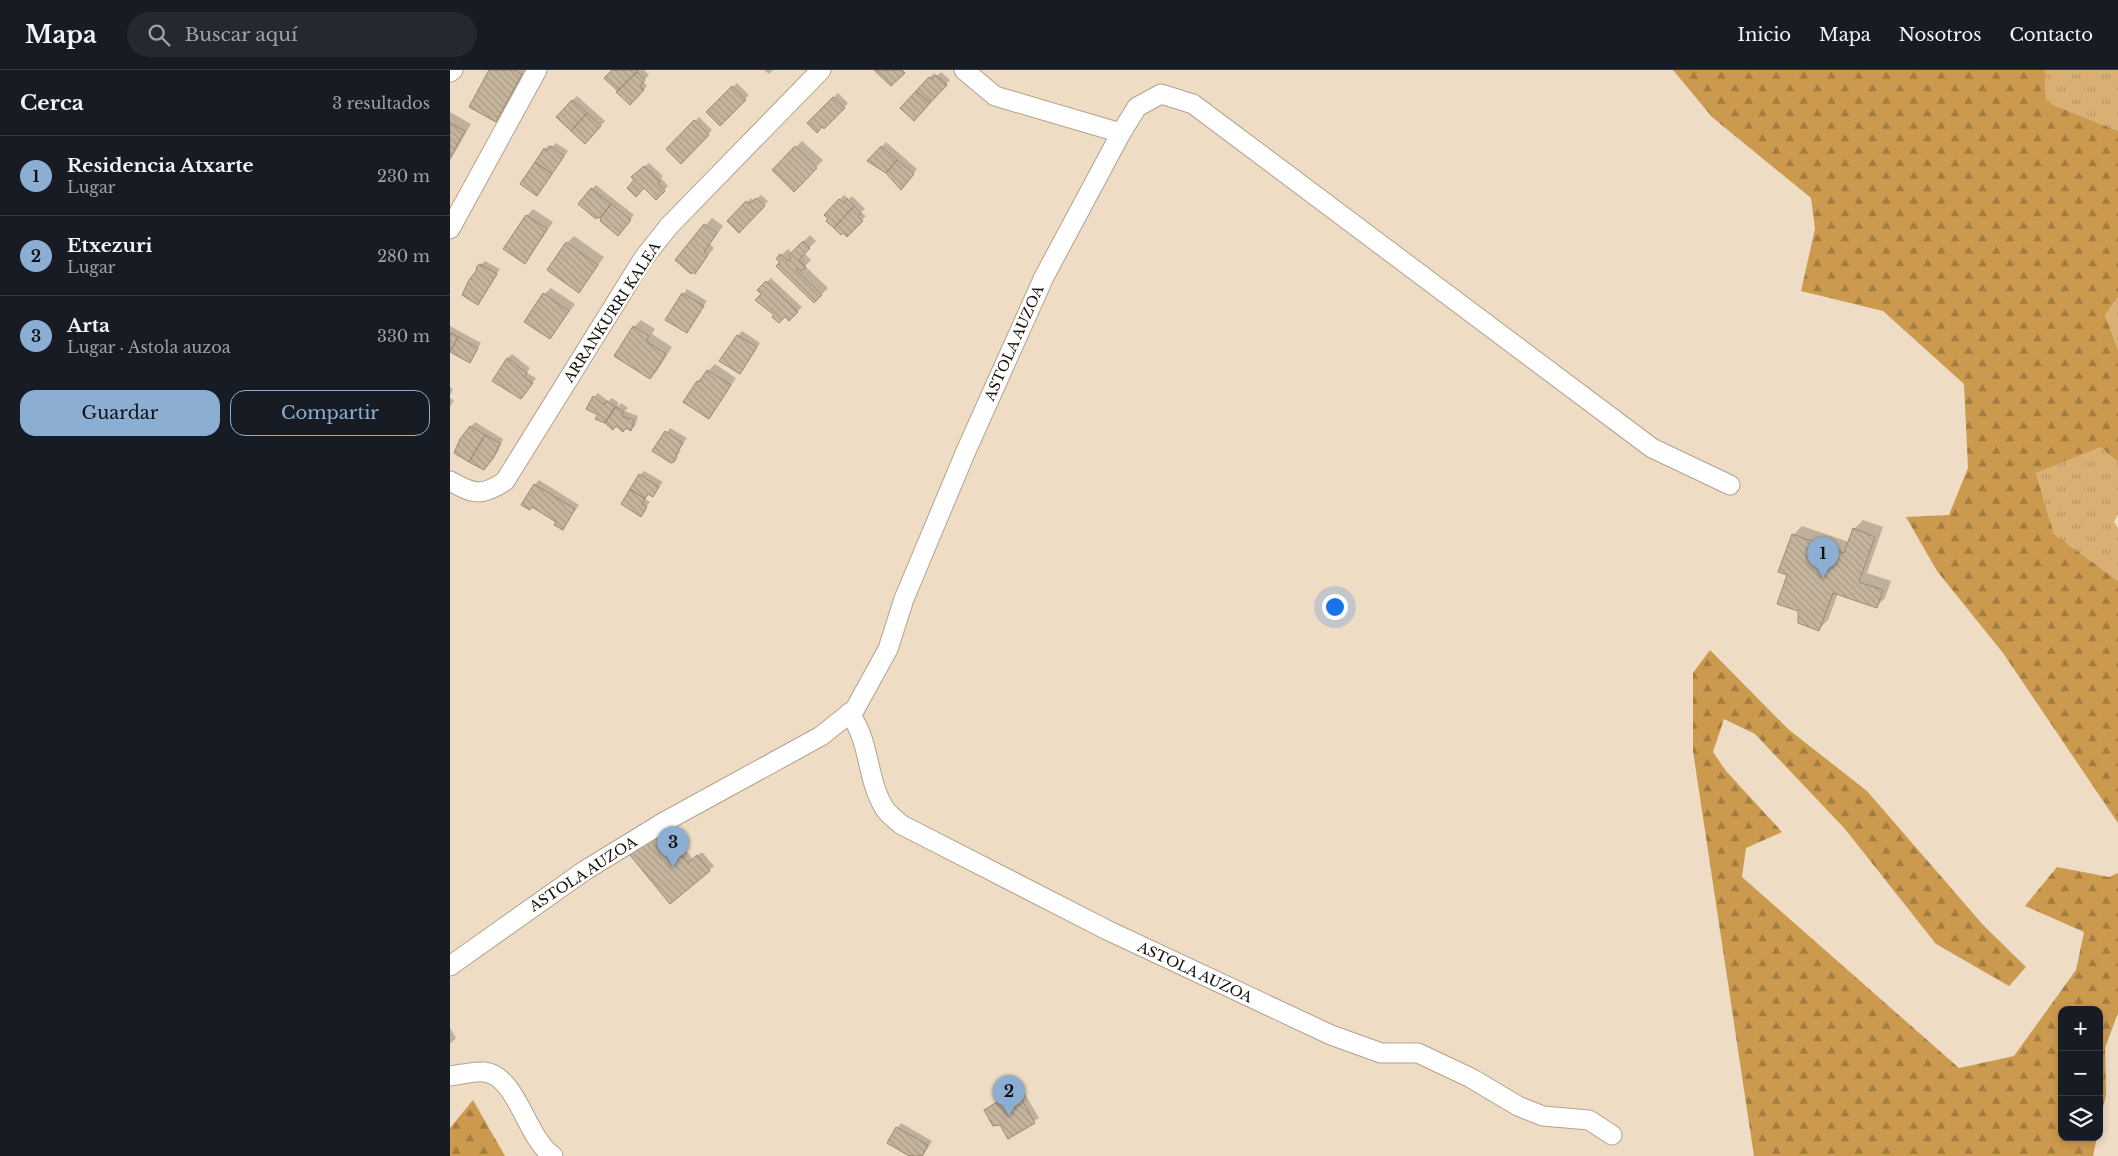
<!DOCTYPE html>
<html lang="es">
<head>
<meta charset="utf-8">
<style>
	body { margin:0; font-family:"Libre Baskerville",serif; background:#242831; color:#f1f3f6 }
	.controls { position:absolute; right:15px; bottom:15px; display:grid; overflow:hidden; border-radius:10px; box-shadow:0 2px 8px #0003 }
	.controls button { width:45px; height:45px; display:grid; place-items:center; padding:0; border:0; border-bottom:1px solid #363941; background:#171b24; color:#f1f3f6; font:25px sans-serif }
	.you { position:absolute; left:884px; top:536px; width:18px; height:18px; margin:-12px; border:4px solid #fff; border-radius:50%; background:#1a73e8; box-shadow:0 0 0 8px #1a73e833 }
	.badge { display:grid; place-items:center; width:32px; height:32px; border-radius:50%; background:#8daed3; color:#111; font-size:16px; font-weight:700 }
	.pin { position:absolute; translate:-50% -41px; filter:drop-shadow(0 1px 2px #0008) }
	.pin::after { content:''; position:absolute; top:26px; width:18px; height:15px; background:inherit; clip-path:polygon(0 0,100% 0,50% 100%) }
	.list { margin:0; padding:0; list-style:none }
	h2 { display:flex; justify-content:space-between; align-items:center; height:65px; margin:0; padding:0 20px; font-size:21px }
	h2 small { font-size:16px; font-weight:400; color:#9ea1a6 }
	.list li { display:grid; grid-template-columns:32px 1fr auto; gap:15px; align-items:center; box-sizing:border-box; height:80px; padding:0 20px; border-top:1px solid #363941 }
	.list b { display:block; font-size:19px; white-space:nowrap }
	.list p { margin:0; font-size:16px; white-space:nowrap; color:#9ea1a6 }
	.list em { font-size:16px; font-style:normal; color:#9ea1a6 }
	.actions { display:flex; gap:10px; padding:15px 20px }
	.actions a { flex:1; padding:11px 0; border:1px solid #8daed3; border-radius:15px; text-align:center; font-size:18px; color:#8daed3 }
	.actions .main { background:#8daed3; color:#111 }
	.icon { flex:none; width:28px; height:28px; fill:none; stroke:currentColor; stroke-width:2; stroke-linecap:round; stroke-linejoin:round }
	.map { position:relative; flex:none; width:1668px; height:1086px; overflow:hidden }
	header { display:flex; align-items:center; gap:30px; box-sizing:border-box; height:70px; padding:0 25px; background:#171b24; border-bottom:1px solid #363941 }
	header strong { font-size:24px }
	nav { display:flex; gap:28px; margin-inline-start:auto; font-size:18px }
	.search { width:350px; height:45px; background:#242831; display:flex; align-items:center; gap:12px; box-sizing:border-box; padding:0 18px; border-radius:28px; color:#9ea1a6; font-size:19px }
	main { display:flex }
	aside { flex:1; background:#171b24 }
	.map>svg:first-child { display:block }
</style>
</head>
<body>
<header>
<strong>Mapa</strong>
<div class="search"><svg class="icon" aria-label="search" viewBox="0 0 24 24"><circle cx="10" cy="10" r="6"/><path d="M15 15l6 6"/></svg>Buscar aquí</div>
<nav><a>Inicio</a><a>Mapa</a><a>Nosotros</a><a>Contacto</a></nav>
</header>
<main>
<aside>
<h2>Cerca<small>3 resultados</small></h2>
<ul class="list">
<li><span class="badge">1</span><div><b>Residencia Atxarte</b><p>Lugar</p></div><em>230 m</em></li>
<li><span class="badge">2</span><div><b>Etxezuri</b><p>Lugar</p></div><em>280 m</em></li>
<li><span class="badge">3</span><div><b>Arta</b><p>Lugar · Astola auzoa</p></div><em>330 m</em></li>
</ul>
<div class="actions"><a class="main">Guardar</a><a>Compartir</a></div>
</aside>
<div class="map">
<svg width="1668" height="1086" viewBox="0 0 1668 1086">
	<defs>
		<pattern id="grass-tufts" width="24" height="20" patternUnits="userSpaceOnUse" patternTransform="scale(1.25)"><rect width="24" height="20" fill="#d9af74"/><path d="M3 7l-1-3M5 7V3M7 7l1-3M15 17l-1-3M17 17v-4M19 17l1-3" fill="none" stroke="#ba9663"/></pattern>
		<pattern id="forest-firs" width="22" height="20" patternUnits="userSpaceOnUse" patternTransform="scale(1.25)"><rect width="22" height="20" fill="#cc9a4f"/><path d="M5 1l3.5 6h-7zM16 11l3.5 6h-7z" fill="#a57c40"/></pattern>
		<pattern id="building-back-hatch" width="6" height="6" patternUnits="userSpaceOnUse" patternTransform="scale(1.25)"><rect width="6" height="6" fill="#c6b59e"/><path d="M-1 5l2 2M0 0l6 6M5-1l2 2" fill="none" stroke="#a99b87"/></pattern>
	</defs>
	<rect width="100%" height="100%" fill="#eedcc5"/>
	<path fill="url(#grass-tufts)" d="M 1595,0 L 1668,0 L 1668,61 L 1596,32 Z
		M 1668,227 L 1668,280 L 1655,245 Z
		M 1651,377 L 1668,392 L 1668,444 L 1664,452 L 1668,458 L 1668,511 L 1604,464 L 1586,403 Z"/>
	<path fill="url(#forest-firs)" d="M 1223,0 L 1595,0 L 1596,32 L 1668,61 L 1668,227 L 1655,245 L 1668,280 L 1668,392 L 1651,377 L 1586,403 L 1604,464 L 1668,511 L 1668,753 L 1553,583 L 1487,501 L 1456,447 L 1499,445 L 1518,398 L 1514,314 L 1433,241 L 1351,221 L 1365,159 L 1361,128 L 1262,47 Z
		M 1260,580 L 1338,659 L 1417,721 L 1534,856 L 1576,897 L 1559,916 L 1486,874 L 1395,759 L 1305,664 L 1274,649 L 1263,682 L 1276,701 L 1332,762 L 1296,778 L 1292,807 L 1509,998 L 1564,986 L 1626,900 L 1634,862 L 1575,836 L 1607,797 L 1659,807 L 1668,803 L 1668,943 L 1655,978 L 1656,1024 L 1649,1056 L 1649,940 L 1612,940 L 1612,1067 L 1647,1067 L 1643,1086 L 1304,1086 L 1243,681 L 1243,603 Z
		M 23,1030 L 55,1086 L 0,1086 L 0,1058 Z"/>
	<path fill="#0003" d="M 40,0 L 76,0 L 52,43 L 45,50 Z
		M 163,0 L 194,0 L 199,5 L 193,11 L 197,16 L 180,34 Z
		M 314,0 L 323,0 L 319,4 Z
		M 491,2 L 500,10 L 464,49 L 452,38 L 484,3 L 487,6 Z
		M 287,13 L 299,25 L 270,54 L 258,42 Z
		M 388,23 L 398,33 L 374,57 L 359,53 Z
		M 127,26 L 155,51 L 135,72 L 108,47 Z
		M 0,42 L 21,54 L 0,91 Z
		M 249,47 L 262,60 L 231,92 L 217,79 Z
		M 352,71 L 373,90 L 344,120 L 324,100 Z
		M 436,72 L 467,99 L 455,114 L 447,112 L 426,93 L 419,91 Z
		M 106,73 L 118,81 L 87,124 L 95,79 L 99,75 L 102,77 Z
		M 199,93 L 213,106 L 211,108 L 218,116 L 206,129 L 186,110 L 187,103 Z
		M 146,115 L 184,145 L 172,160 L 142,119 Z
		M 311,125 L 318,131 L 289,161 L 279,151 L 301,128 L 304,131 Z
		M 394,125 L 399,129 L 402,126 L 415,139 L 411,142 L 416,146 L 397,165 L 376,145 Z
		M 83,139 L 103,152 L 81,185 L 74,192 L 77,146 Z
		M 262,148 L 273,156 L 260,174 L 264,178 L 244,203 L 227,190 Z
		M 360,165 L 366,171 L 354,183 L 361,190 L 355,196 L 378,218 L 364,232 L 328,188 L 338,179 L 342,183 Z
		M 124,166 L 154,187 L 129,221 L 117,173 Z
		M 35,191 L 50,199 L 28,234 L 31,195 Z
		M 321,208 L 352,237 L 339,250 L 335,245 L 325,245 L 309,220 Z
		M 101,218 L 125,234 L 100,268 L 94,224 Z
		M 237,219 L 257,231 L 236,262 L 217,250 Z
		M 191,250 L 205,259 L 202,264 L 222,277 L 207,301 L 200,308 L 184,257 Z
		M 0,256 L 31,273 L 19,291 L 0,280 Z
		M 292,261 L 310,273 L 290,302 L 288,266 Z
		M 62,284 L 80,298 L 77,303 L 86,308 L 71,328 L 58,288 Z
		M 265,294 L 286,308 L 265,340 L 259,347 L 235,332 L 248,311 Z
		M 0,317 L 3,319 L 0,326 Z
		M 148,323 L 158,331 L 162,328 L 168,332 L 168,337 L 171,333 L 178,338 L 175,341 L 188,346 L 185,356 L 181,360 L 147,349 L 150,344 L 144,327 Z
		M 0,328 L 4,330 L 0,337 Z
		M 25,352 L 53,369 L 48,382 L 36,396 L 21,357 Z
		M 220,358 L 237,368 L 229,379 L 230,382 L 223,391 L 204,381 Z
		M 194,401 L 213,412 L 203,425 L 199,423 L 195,429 L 200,432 L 190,445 L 190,405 Z
		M 89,410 L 129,435 L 112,459 L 85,415 Z
		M 1413,450 L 1433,457 L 1417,503 L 1441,511 L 1435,528 L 1426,537 L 1388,523 L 1378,550 L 1369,559 L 1350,541 L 1338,504 L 1343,465 L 1352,456 L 1399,472 L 1404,459 Z
		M 216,756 L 243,789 L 252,782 L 264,796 L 220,832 L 182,785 Z
		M 0,958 L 6,968 L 0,974 Z
		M 571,1017 L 589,1048 L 558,1067 L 551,1054 L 535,1040 Z
		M 451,1053 L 482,1071 L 473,1086 L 461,1086 L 447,1058 Z"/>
	<path fill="url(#building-back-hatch)" stroke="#9b8b75" d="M 39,0 L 64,0 L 72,4 L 46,52 L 19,37 Z
		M 162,0 L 188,0 L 168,21 L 154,8 Z
		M 424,0 L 452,0 L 455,3 L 441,16 Z
		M 187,2 L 195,10 L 190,16 L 194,20 L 180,35 L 166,22 Z
		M 486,5 L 497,15 L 480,33 L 466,21 L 479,7 L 482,9 Z
		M 282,16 L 296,30 L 270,56 L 256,42 Z
		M 466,21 L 480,33 L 464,51 L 450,38 Z
		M 383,27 L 395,38 L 374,59 L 372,57 L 367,63 L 357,53 Z
		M 122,30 L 137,43 L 121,61 L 106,47 Z
		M 137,43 L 151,56 L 135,74 L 121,61 Z
		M 244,50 L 259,65 L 231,94 L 216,79 Z
		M 0,53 L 15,61 L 0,88 Z
		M 101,76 L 114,86 L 102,104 L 85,92 L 94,78 L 97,81 Z
		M 345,76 L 367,98 L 344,122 L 322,100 Z
		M 431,76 L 447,90 L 436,103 L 417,91 Z
		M 447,90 L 464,104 L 451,120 L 436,103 Z
		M 85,92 L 102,104 L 87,126 L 70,114 Z
		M 194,96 L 210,111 L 208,113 L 215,121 L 206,130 L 194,118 L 186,127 L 177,118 L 184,110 L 181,107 Z
		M 141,118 L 161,134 L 150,148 L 148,147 L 146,149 L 128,134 Z
		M 306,128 L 315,136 L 289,163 L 277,151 L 296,131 L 299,134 Z
		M 389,129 L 394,133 L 397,129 L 404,136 L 384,158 L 376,151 L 378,149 L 374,145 Z
		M 161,134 L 181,150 L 168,166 L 150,151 L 151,150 L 150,148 Z
		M 404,136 L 411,144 L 408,147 L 413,151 L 397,167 L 393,163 L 391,165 L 384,158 Z
		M 76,145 L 97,159 L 75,194 L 53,179 Z
		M 254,154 L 267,163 L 254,182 L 258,185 L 245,204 L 242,202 L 241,204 L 225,190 Z
		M 353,171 L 360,178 L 349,190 L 356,197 L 351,201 L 348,198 L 346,200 L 372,225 L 364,233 L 326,196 L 330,192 L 326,189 L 330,184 L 338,191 L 341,188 L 339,185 Z
		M 116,172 L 148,195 L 129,223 L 97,200 Z
		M 30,194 L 47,204 L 28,235 L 12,225 L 19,210 L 26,201 L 27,196 Z
		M 316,211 L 348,242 L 339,251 L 335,247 L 329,253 L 322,247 L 324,245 L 305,230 L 311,224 L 307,220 Z
		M 93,223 L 119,241 L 100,269 L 74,252 Z
		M 232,223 L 254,236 L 237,263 L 215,250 Z
		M 183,256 L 199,266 L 196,271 L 216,284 L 200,309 L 164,286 Z
		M 0,262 L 8,267 L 0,282 Z
		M 287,265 L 307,277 L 290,304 L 269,291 Z
		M 8,267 L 28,278 L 20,293 L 0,282 Z
		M 57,288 L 69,296 L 68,297 L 77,303 L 74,307 L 83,313 L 71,329 L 42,311 Z
		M 257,300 L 281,315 L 259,349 L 233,332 L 247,311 L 249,312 Z
		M 143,326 L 154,335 L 156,331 L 165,336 L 155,353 L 145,349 L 148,345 L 136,339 Z
		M 166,337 L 174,342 L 172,346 L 184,350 L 181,361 L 176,358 L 173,362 L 166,356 L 163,360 L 155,353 Z
		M 20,356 L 35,365 L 19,392 L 4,383 L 10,369 Z
		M 215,361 L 233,373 L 226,385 L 227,387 L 224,392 L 221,393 L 202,381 Z
		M 35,365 L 50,373 L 44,387 L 34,400 L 19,392 Z
		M 189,404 L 209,417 L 203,427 L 198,424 L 195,429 L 180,419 Z
		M 84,414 L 125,439 L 113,460 L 104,455 L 106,452 L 82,437 L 80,440 L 71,435 Z
		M 180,419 L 195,429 L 192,434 L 197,437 L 191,447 L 171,434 Z
		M 1403,458 L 1425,467 L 1409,512 L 1433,520 L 1427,538 L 1383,523 L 1369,561 L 1348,553 L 1348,541 L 1327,534 L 1337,505 L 1328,502 L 1342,464 L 1394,483 Z
		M 211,760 L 238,793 L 247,785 L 260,801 L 220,834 L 180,785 Z
		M 566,1020 L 585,1053 L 558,1069 L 550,1055 L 543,1056 L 534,1040 Z
		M 446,1057 L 478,1075 L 472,1086 L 459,1086 L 437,1073 Z"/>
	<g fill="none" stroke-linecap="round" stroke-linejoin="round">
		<defs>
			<path id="minor" d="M 0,2 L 3,0
				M 671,63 L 687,37 L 711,24 L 743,34 L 1202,378 L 1280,415
				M 0,159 L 87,0
				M 0,411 C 23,424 32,427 55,411 L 193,189 L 219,156 L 371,0
				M 399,643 C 421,671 416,710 435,739 C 439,745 446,750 452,755 L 657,860 L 881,965 L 931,983 L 968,983 L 1021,1008 L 1068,1036 L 1093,1046 L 1139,1050 L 1162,1065
				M 0,896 L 134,801 L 214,752 L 371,666 L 405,639 L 438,579 L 454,529 L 516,381 L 594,207 L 671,63 L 545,26 L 514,0
				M 0,1006 C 10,1005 24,1001 34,1002 C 67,1005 76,1068 103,1086"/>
		</defs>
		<use href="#minor" stroke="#b2a28c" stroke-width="21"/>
		<use href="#minor" stroke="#fff" stroke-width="19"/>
	</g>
	<g text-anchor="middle" stroke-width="5" stroke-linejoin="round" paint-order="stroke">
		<g font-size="14" fill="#161008" stroke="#fff">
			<text transform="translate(162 242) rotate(-57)" y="5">ARRANKURRI KALEA</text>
			<text transform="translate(564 273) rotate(-66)" y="5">ASTOLA AUZOA</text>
			<text transform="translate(133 804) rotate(-33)" y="5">ASTOLA AUZOA</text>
			<text transform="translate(745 902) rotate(25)" y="5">ASTOLA AUZOA</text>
		</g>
	</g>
</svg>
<div class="controls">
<button>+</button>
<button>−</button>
<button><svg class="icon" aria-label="layers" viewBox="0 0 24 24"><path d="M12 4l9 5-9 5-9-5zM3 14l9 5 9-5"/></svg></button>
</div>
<div class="you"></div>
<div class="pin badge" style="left:1373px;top:508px">1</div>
<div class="pin badge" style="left:559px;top:1046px">2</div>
<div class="pin badge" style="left:223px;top:797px">3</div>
</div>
</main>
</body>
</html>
